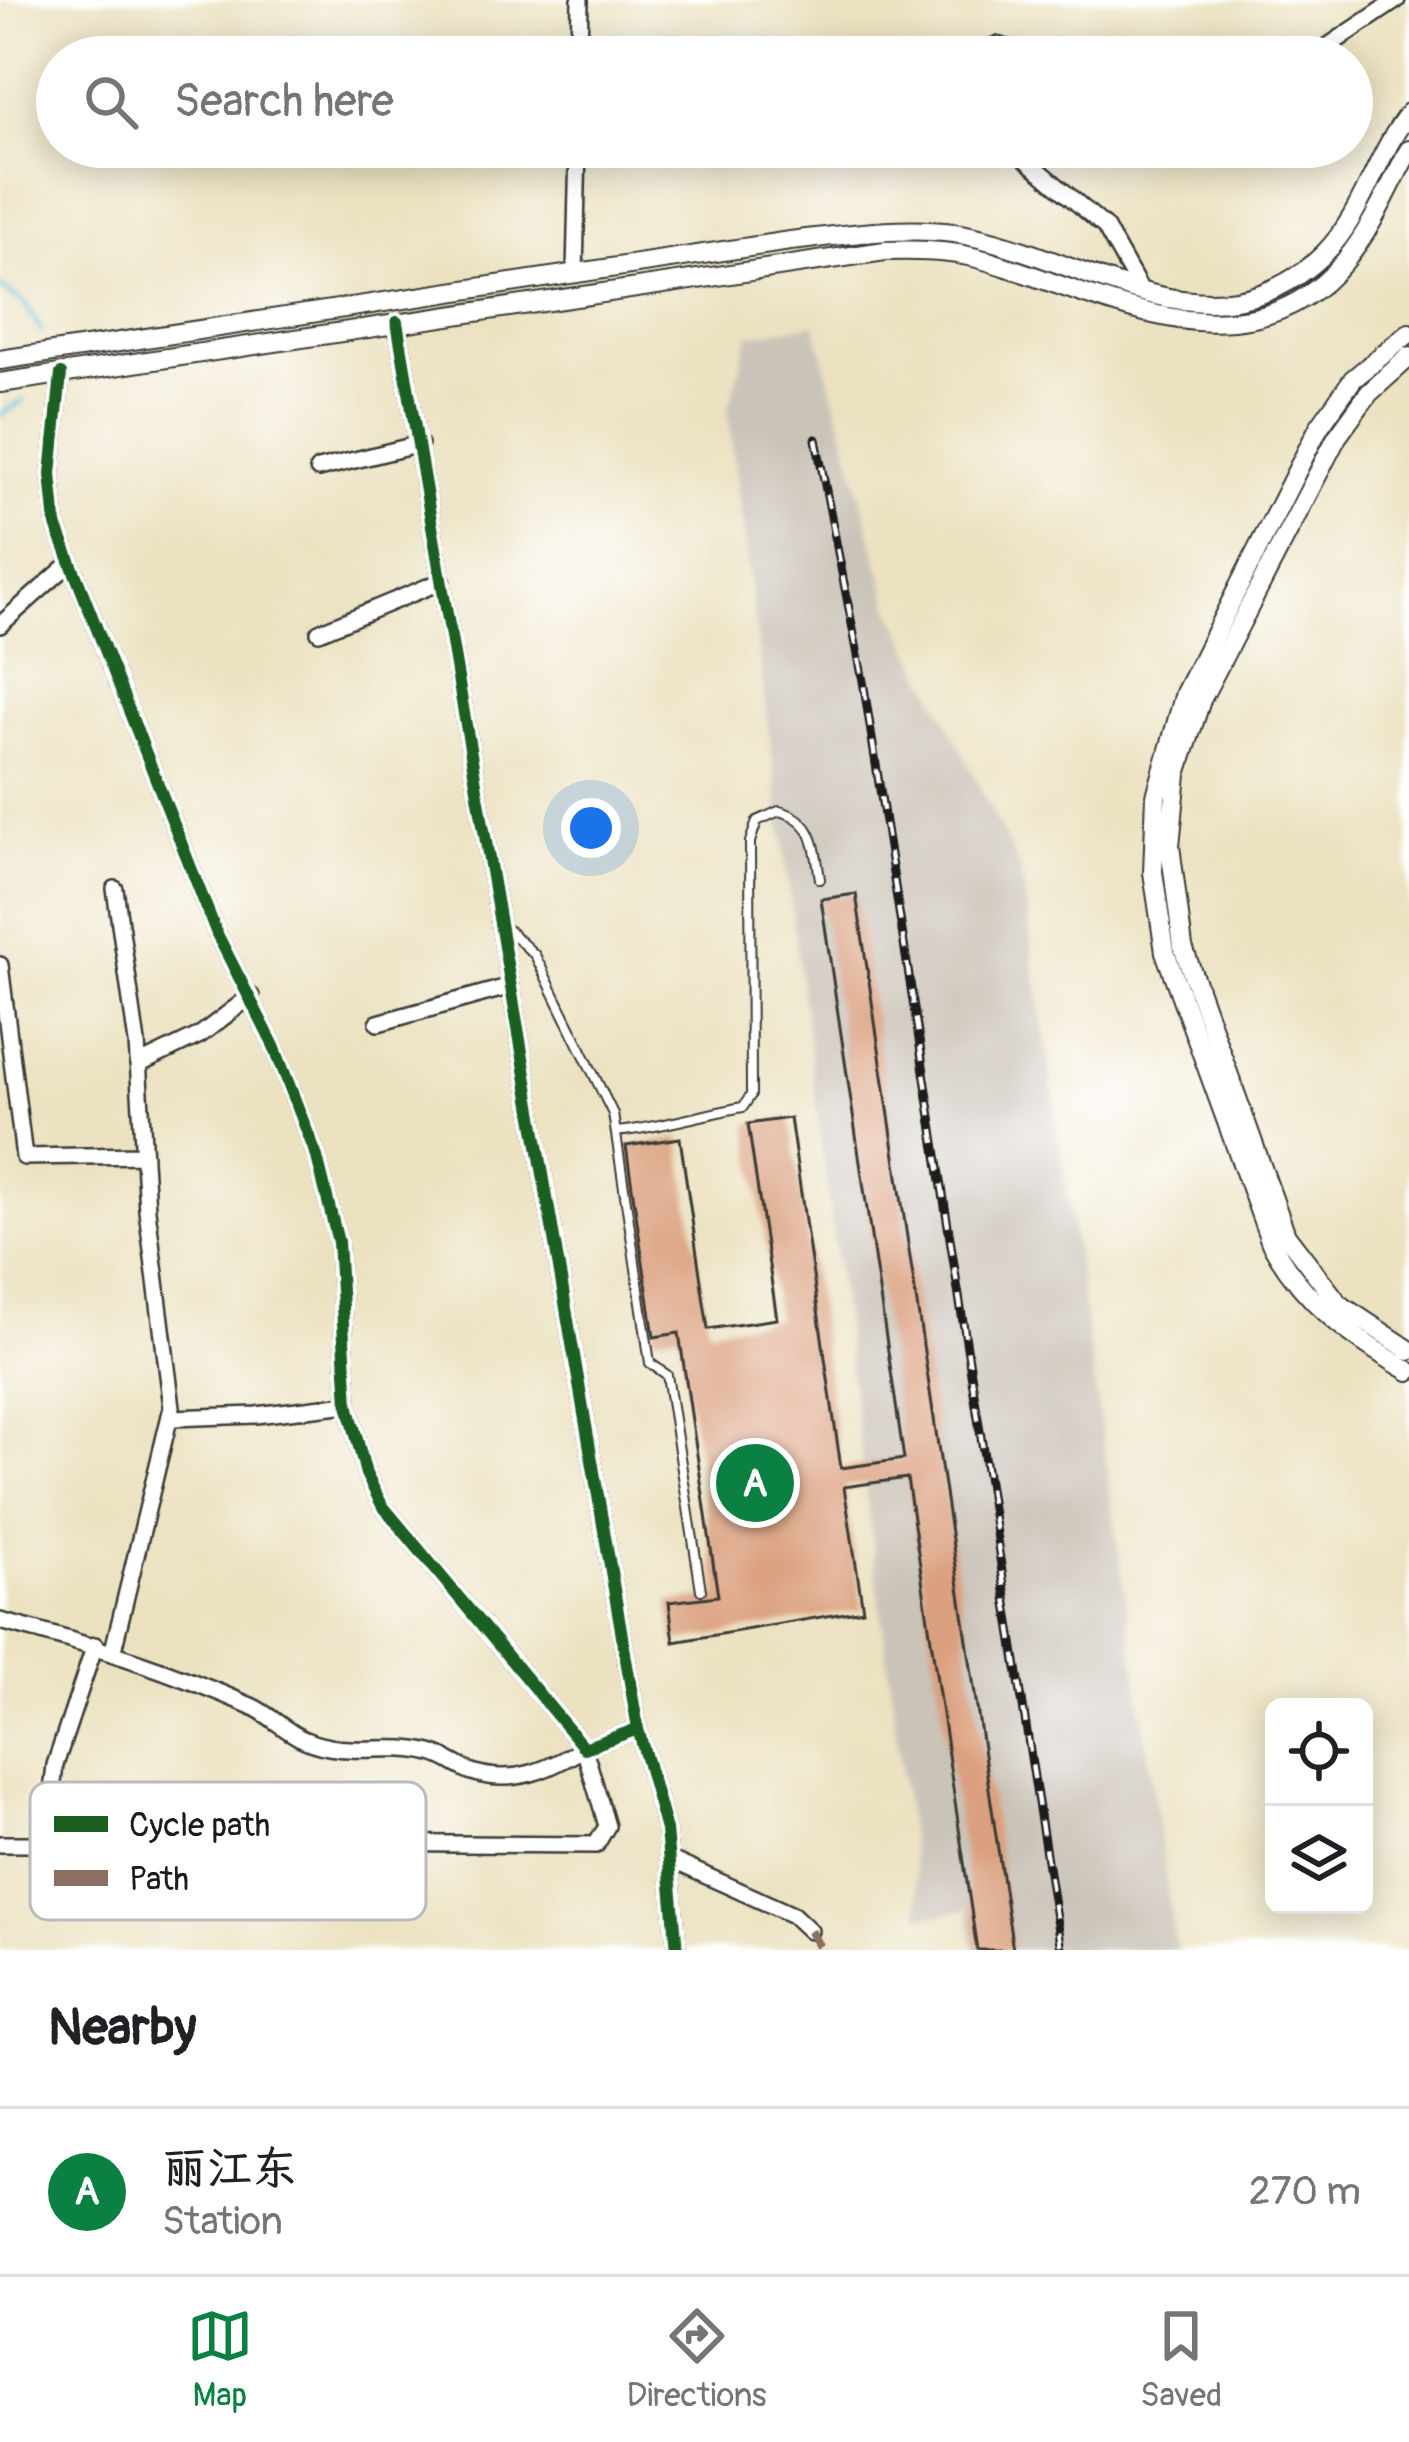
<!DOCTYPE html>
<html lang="en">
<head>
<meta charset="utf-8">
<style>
	body { margin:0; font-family:Pangolin,"LXGW WenKai TC",sans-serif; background:#f2f2f2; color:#202124 }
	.controls { position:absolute; right:36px; bottom:36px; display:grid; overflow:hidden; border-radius:18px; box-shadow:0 6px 30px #0003 }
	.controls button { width:108px; height:108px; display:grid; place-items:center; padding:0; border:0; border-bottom:3px solid #e0e0e0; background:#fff; color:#202124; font:60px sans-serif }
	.you { position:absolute; left:591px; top:828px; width:42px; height:42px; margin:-30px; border:9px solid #fff; border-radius:50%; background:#1a73e8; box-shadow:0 0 0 18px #1a73e833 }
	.badge { display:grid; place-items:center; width:78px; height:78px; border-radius:50%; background:#0b8043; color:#fff; font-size:39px; font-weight:700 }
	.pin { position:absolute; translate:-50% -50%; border:6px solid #fff; box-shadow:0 3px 12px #0006 }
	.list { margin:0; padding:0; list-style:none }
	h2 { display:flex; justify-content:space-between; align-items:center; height:156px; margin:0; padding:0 48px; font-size:51px }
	h2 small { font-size:39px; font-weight:400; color:#757577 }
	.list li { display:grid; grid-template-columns:78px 1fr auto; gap:36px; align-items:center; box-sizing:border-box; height:168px; padding:0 48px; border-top:3px solid #e0e0e0 }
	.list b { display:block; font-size:45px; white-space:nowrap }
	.list p { margin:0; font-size:39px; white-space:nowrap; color:#757577 }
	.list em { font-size:39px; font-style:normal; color:#757577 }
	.icon { flex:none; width:66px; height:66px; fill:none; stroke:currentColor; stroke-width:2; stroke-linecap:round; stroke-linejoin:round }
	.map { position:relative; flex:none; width:1409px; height:1950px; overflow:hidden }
	.search { position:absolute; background:#fff; box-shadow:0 6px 30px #0003; left:36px; right:36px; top:36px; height:132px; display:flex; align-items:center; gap:30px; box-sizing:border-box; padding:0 42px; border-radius:66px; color:#757577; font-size:45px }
	.sheet { height:324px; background:#fff }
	nav { display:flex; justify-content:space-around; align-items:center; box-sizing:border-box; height:168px; border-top:3px solid #e0e0e0; background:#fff; font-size:33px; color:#757577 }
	nav a { display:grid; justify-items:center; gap:6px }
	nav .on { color:#0b8043 }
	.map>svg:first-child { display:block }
</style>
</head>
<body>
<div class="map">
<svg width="1409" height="1950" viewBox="0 0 1409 1950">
	<rect width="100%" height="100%" fill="#fff"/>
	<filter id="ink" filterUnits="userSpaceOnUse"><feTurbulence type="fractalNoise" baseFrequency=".00833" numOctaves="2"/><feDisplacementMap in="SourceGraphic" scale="24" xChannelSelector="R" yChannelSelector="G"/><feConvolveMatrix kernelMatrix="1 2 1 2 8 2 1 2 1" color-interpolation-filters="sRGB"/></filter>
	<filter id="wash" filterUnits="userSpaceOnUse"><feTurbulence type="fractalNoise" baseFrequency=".004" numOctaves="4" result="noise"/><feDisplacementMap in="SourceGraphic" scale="48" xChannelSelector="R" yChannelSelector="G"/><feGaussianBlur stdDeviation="2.7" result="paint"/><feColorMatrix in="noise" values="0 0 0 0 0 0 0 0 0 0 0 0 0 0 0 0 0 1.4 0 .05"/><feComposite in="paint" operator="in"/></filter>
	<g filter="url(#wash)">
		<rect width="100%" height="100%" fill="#ece2c1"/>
		<path fill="#cac3b8" d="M 815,324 L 890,606 L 1021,870 L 1176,1950 L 974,1950 L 968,1910 L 920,1917 L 728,411 L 749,335 Z"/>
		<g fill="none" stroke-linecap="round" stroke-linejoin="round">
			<path stroke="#62c1e0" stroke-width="4.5" d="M 0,287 L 24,302 L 41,331
				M 0,415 L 23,401"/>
		</g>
		<g id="blocks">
			<path fill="#dba07f" d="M 856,894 L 1013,1950 L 977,1950 L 907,1478 L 844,1487 L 863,1610 L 674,1642 L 669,1602 L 718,1596 L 679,1333 L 654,1337 L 626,1146 L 680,1138 L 708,1329 L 777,1319 L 748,1124 L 790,1118 L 841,1468 L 904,1459 L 821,899 Z"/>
		</g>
	</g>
	<g filter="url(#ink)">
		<use href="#blocks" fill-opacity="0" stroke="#3b3a35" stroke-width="3"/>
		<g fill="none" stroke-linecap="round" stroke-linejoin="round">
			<defs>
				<path id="service" d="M 506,928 L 535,955 L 613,1114 L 650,1363 L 667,1375 L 701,1590
					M 616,1132 C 660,1128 699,1115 743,1107 L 751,1095 L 750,842 L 757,821 L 779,811 C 815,819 815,848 820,879"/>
				<path id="minor" d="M 579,57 L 580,0
					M 966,57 L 997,45 L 1039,57
					M 1312,57 L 1397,0
					M 1012,147 L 1105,227 L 1141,291
					M 575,273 L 578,147
					M 397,322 L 638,1729 L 666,1830 L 677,1950
					M 61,374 L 51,474 L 56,525 L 217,934 L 274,1046 L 317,1157 L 338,1242 L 348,1404 L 366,1474 L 382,1505 L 584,1748 L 638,1729
					M 318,469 L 420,444
					M 0,625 L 69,564
					M 319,632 L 442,581
					M 0,965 L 24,1157 L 144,1155
					M 378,1023 L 511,986
					M 138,1065 L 200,1035 L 251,996
					M 171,1418 L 256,1415 L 348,1404
					M 0,1621 C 87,1643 169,1670 251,1706 C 270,1714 285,1732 305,1740 C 347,1758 389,1742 431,1753 C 446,1756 458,1767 472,1772 C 514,1786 550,1769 584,1748 L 607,1826 L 596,1845 L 215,1842 L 159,1856 L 115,1844 L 0,1844
					M 113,1650 L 172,1407 L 147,1210 L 137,1043 L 115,889
					M 46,1843 L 55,1765 L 95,1645
					M 669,1859 L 793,1915 L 810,1931"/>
				<path id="tertiary" d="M 1409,333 L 1353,379 L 1319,427 L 1185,693 L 1156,796 L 1153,872 L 1165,952 L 1271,1243 C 1304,1303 1351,1337 1409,1371
					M 1409,357 L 1369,393 L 1337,437 L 1201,700 L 1177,774 L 1170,846 L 1183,947 L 1286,1235 L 1339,1304 L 1409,1350
					M 0,360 L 790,241 C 844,235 901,226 954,233 C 1077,251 1210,365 1324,254 C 1363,215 1375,156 1409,113
					M 0,383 L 885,251 C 915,250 948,250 977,258 C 1093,289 1244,383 1345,261 C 1372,229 1389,187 1409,150"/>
			</defs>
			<use href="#service" stroke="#3b3a35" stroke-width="12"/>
			<use href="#minor" stroke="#3b3a35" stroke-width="20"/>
			<use href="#tertiary" stroke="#3b3a35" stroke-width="22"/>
			<use href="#service" stroke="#fff" stroke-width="8"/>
			<use href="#minor" stroke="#fff" stroke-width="15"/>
			<use href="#tertiary" stroke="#fff" stroke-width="18"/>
			<defs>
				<path id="rail" d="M 816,439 L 863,681 L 1061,1950"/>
			</defs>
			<use href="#rail" stroke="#1c1c1c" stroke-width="9"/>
			<use href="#rail" stroke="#fff" stroke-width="4.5" stroke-dasharray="14" stroke-linecap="butt"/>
			<path stroke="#8d6e63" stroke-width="9" stroke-dasharray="18 9" stroke-linecap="butt" d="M 810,1931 L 821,1950"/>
			<defs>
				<path id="cycleway" d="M 397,322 L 638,1729 L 666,1830 L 677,1950
					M 61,374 L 51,474 L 56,525 L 217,934 L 274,1046 L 317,1157 L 338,1242 L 348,1404 L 366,1474 L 382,1505 L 584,1748 L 638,1729"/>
			</defs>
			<use href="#cycleway" stroke="#fff" stroke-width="20"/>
			<use href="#cycleway" stroke="#1b5e20" stroke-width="12"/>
		</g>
	</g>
	<rect x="30" y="1782" width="396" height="138" rx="18" fill="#fff" stroke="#bbb" stroke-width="3"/>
	<rect x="54" y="1816" width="54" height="16" fill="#1b5e20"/>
	<rect x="54" y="1870" width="54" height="16" fill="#8d6e63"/>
	<g font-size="33" fill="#1c1c1c">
		<text x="129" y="1836">Cycle path</text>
		<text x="129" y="1890">Path</text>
	</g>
</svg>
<div class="controls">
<button><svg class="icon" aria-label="locate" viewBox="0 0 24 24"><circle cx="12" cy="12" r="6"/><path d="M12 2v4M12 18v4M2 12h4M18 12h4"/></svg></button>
<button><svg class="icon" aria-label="layers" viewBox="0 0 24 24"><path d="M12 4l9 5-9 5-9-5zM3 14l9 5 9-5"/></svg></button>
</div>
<div class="you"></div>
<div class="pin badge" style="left:755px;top:1483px">A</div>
<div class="search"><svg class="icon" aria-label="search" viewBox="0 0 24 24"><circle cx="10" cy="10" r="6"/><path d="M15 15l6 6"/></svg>Search here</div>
</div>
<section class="sheet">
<h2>Nearby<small></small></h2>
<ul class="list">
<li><span class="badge">A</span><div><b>丽江东</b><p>Station</p></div><em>270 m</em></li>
</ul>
</section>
<nav>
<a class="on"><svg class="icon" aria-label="map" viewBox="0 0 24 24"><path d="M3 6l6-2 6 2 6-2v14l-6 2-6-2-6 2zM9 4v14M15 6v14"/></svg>Map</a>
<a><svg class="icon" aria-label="directions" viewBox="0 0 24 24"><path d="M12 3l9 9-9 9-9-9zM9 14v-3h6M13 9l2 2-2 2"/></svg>Directions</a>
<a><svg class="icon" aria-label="saved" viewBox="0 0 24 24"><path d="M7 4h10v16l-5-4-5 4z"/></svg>Saved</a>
</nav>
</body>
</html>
